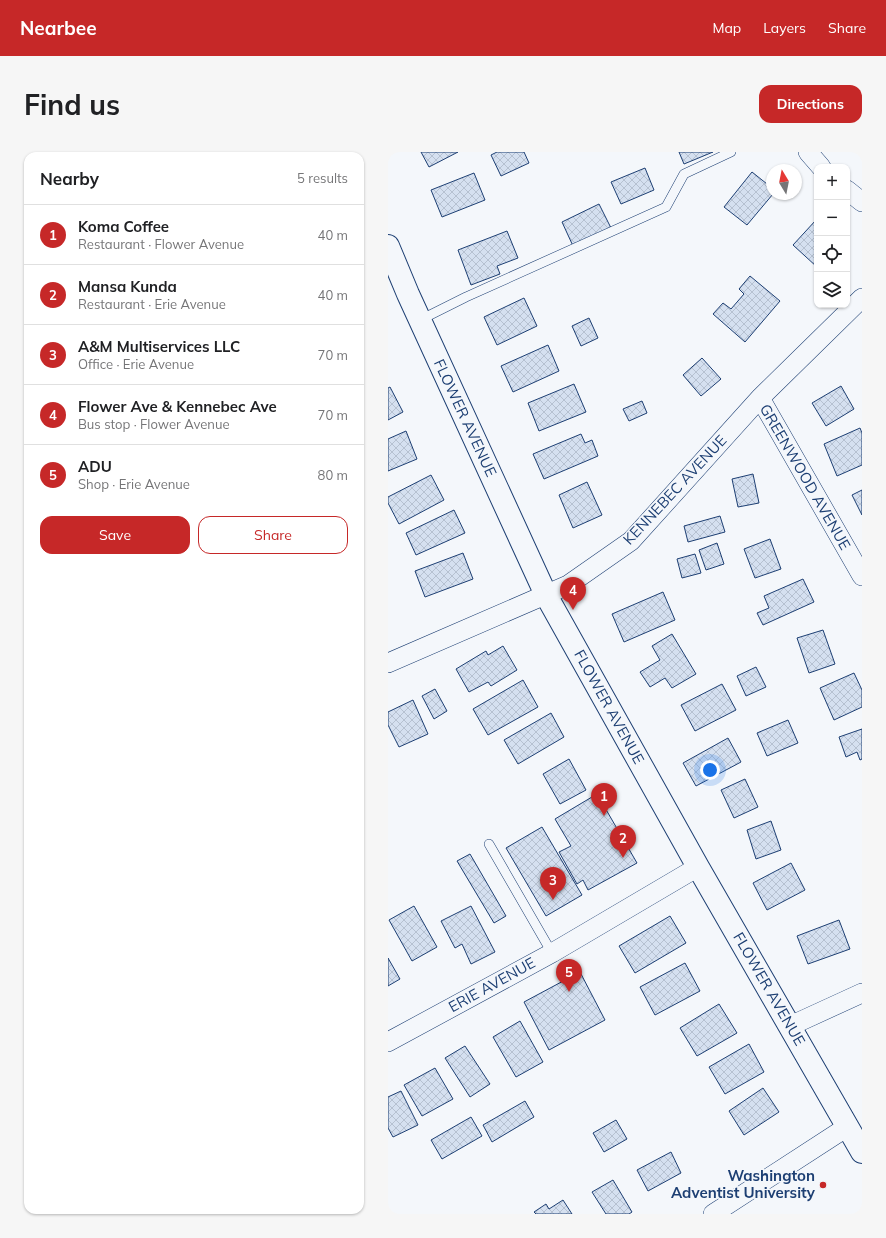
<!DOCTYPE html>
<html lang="en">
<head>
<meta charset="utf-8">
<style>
	body { margin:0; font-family:Mulish,sans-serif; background:#f6f6f6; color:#202124 }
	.controls { position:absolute; right:12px; top:12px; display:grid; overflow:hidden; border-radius:8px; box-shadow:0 1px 3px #0004 }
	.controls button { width:36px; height:36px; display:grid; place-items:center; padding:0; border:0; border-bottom:1px solid #e0e0e0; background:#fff; color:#202124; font:20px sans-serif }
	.compass { position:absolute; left:378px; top:12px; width:36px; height:36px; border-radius:50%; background:#fff; box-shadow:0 1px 3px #0004; rotate:350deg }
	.you { position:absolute; left:322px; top:618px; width:14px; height:14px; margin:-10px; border:3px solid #fff; border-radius:50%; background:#1a73e8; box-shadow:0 0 0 6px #1a73e833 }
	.badge { display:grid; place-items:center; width:26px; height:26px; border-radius:50%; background:#c62828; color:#fff; font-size:13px; font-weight:700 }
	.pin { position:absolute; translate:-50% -33px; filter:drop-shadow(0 1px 2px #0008) }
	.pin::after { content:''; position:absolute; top:21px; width:14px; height:12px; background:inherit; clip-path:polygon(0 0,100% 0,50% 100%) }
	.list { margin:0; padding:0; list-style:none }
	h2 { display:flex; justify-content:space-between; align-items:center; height:52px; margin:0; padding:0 16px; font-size:17px }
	h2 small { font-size:13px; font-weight:400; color:#757577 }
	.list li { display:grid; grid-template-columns:26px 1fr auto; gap:12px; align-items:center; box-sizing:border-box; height:60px; padding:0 16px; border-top:1px solid #e0e0e0 }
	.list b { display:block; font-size:15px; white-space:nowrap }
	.list p { margin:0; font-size:13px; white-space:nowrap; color:#757577 }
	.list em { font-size:13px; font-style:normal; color:#757577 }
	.actions { display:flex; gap:8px; padding:12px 16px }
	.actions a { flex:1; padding:9px 0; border:1px solid #c62828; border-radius:12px; text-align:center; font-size:14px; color:#c62828 }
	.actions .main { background:#c62828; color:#fff }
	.icon { flex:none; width:22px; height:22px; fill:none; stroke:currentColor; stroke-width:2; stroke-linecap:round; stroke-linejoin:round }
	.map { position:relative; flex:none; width:474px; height:1062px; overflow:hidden; border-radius:12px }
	header { display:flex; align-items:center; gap:24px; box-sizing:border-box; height:56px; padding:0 20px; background:#c62828; color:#fff }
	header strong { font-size:19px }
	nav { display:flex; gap:22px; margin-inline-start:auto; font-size:14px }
	.intro { display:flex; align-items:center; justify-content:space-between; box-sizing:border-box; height:96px; padding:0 24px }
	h1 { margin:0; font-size:28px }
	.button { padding:10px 18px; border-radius:12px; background:#c62828; color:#fff; font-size:14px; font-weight:700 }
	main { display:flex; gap:24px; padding:0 24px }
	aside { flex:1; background:#fff; border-radius:12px; box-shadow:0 1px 3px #0004 }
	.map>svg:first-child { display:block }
</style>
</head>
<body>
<header>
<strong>Nearbee</strong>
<nav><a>Map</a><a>Layers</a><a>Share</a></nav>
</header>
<div class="intro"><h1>Find us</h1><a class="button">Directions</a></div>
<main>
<aside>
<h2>Nearby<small>5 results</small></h2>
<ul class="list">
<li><span class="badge">1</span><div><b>Koma Coffee</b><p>Restaurant · Flower Avenue</p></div><em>40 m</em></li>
<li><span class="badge">2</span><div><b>Mansa Kunda</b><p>Restaurant · Erie Avenue</p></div><em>40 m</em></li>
<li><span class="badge">3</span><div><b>A&amp;M Multiservices LLC</b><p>Office · Erie Avenue</p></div><em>70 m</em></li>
<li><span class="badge">4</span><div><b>Flower Ave &amp; Kennebec Ave</b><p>Bus stop · Flower Avenue</p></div><em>70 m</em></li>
<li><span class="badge">5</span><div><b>ADU</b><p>Shop · Erie Avenue</p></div><em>80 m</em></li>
</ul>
<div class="actions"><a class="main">Save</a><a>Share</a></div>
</aside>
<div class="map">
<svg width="474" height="1062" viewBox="0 0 474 1062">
	<defs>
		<pattern id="building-cross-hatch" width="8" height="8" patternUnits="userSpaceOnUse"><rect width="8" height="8" fill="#d5e0f0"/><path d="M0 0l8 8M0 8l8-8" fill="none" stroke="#b6c1d1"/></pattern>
	</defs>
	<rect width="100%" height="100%" fill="#f4f7fb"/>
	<path fill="url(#building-cross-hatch)" stroke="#1d3f73" d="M 33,0 L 70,0 L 41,15 Z
		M 109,0 L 136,0 L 141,11 L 113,24 L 103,3 Z
		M 291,0 L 325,0 L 296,12 Z
		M 257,16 L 266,38 L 233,52 L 223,30 Z
		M 364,20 L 384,36 L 385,42 L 359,73 L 336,55 Z
		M 86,21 L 97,48 L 54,65 L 43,38 Z
		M 211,52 L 223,76 L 185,94 L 174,70 Z
		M 428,68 L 429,69 L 429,115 L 405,93 Z
		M 119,79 L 130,106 L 109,114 L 112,122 L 83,133 L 70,98 Z
		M 362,124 L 392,149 L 357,190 L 325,162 L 335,151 L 343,157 L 356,142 L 351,137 Z
		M 136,146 L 149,174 L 109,193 L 96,165 Z
		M 201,166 L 210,186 L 193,194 L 184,174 Z
		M 160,193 L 171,219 L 125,240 L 113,214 Z
		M 314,206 L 333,227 L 313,244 L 295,223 Z
		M 186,232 L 198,260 L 151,279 L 140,251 Z
		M 453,234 L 466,257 L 438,274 L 424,251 Z
		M 2,235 L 15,260 L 0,268 L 0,236 Z
		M 254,249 L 259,261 L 241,269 L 235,257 Z
		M 472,276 L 474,281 L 474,313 L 449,324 L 436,292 Z
		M 18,279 L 29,307 L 0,319 L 0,287 Z
		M 193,282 L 197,291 L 204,288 L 210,304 L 156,327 L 145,302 Z
		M 365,322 L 371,351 L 350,355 L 344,327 Z
		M 43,323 L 56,348 L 11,372 L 0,351 L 0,345 Z
		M 199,330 L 214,363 L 185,376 L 171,343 Z
		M 474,338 L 474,363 L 464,343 Z
		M 66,358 L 77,381 L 28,403 L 18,381 Z
		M 332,364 L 337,380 L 300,390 L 296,374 Z
		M 382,387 L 393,417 L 367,426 L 356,397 Z
		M 329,391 L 336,412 L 318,418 L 311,398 Z
		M 75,401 L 85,427 L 37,445 L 27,419 Z
		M 307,402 L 313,421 L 294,426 L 289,407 Z
		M 415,427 L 426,450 L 375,473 L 369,461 L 381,456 L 376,444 Z
		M 275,440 L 287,468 L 236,490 L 224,462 Z
		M 435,478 L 447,512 L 421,521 L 409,486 Z
		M 284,482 L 308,522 L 284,536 L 277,526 L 262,535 L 252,520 L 272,508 L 264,494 Z
		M 115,494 L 129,518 L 103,534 L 100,530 L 81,540 L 68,517 L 98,499 L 100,503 Z
		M 368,515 L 378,535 L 358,544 L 349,524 Z
		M 466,521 L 474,538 L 474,555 L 446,568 L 432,536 Z
		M 135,528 L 150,555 L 100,583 L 85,557 Z
		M 334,532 L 348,558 L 307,579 L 293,553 Z
		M 47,537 L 59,559 L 46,567 L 34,544 Z
		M 25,548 L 40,582 L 11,595 L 0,573 L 0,560 Z
		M 163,561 L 176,585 L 130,612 L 116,588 Z
		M 400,568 L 410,591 L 379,604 L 369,581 Z
		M 474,577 L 474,607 L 472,608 L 469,600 L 458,605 L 451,585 Z
		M 340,586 L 353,610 L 308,634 L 295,611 Z
		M 181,607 L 198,638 L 172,652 L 155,622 Z
		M 357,627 L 370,655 L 346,666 L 333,638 Z
		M 209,642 L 249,711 L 200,738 L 195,728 L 189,732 L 171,700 L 183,694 L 167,667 Z
		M 383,669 L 393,698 L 368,707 L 359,678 Z
		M 154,675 L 194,743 L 158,764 L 118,696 Z
		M 82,702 L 118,764 L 106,771 L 69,709 Z
		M 403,711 L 417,738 L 379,758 L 365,731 Z
		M 26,754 L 49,795 L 24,809 L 1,768 Z
		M 83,754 L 107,800 L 83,812 L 74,792 L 67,796 L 53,769 Z
		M 282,764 L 298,791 L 247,821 L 231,794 Z
		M 451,768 L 462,797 L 420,812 L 409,784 Z
		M 0,806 L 12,827 L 0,834 Z
		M 297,811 L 312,839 L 267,863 L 252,835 Z
		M 192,820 L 217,868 L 161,898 L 136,850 Z
		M 331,852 L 349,881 L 309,904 L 292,876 Z
		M 132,869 L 155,910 L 128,925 L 105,885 Z
		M 361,892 L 376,920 L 337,942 L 321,915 Z
		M 77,894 L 102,932 L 82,945 L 57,906 Z
		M 47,916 L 65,947 L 34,964 L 16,933 Z
		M 375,936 L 391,960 L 356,983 L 341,959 Z
		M 13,939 L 30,973 L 5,985 L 0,976 L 0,945 Z
		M 137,949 L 146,965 L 104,990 L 95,973 Z
		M 83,965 L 94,984 L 54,1007 L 43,988 Z
		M 228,968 L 239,987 L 216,1000 L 205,981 Z
		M 283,1000 L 293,1021 L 260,1039 L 249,1018 Z
		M 225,1028 L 244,1060 L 241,1062 L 218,1062 L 204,1040 Z
		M 175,1048 L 184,1062 L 148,1062 L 146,1060 L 158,1052 L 161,1057 Z"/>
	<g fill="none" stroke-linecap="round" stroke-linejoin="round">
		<defs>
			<path id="lane" d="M 32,168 L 78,145 L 278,55 L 296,22 L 343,0
				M 101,692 L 164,801"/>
			<path id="street" d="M 420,0 L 433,15
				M 459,38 L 474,50
				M 372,246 L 474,424
				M 0,511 L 180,433 L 243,389 L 372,246 L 474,146
				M 402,874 L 474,841
				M 0,890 L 164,801 L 310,715
				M 325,1062 L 459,975"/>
			<path id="secondary" d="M 0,94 L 20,142 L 158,443 L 310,715 L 474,1000"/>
		</defs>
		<use href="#lane" stroke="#1d3f73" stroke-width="10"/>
		<use href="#street" stroke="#1d3f73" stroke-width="20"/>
		<use href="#secondary" stroke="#1d3f73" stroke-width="24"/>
		<use href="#lane" stroke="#f4f7fb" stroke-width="9"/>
		<use href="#street" stroke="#f4f7fb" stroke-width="19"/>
		<use href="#secondary" stroke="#f4f7fb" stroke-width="22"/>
	</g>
	<circle fill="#c62828" stroke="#f4f7fb" stroke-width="1.5" cx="435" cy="1033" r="4"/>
	<g text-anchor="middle" stroke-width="3" stroke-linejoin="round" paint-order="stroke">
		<g font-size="15" fill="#1d3f73" stroke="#f4f7fb">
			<text transform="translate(77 266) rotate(65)" y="5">FLOWER AVENUE</text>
			<text transform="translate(417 325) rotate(60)" y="5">GREENWOOD AVENUE</text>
			<text transform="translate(287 338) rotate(-47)" y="5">KENNEBEC AVENUE</text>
			<text transform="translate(221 555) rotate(61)" y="5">FLOWER AVENUE</text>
			<text transform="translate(104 833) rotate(-29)" y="5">ERIE AVENUE</text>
			<text transform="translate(381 837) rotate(60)" y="5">FLOWER AVENUE</text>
		</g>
		<g font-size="15" font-weight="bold" fill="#1d3f73" stroke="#f4f7fb" text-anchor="end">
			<text x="427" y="1029">Washington<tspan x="427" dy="17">Adventist University</tspan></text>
		</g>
	</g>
</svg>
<div class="controls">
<button>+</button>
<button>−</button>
<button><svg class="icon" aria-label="locate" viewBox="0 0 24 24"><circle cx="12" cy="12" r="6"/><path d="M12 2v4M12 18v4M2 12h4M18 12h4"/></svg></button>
<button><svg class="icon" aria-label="layers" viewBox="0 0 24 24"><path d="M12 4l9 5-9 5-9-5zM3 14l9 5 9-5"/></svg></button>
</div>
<svg class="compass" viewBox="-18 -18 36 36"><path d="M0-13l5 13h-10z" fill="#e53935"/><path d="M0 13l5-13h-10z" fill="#757577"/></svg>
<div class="you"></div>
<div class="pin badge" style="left:216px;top:664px">1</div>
<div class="pin badge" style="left:235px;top:706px">2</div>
<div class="pin badge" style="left:165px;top:748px">3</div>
<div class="pin badge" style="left:185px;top:458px">4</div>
<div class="pin badge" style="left:181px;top:840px">5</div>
</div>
</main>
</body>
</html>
